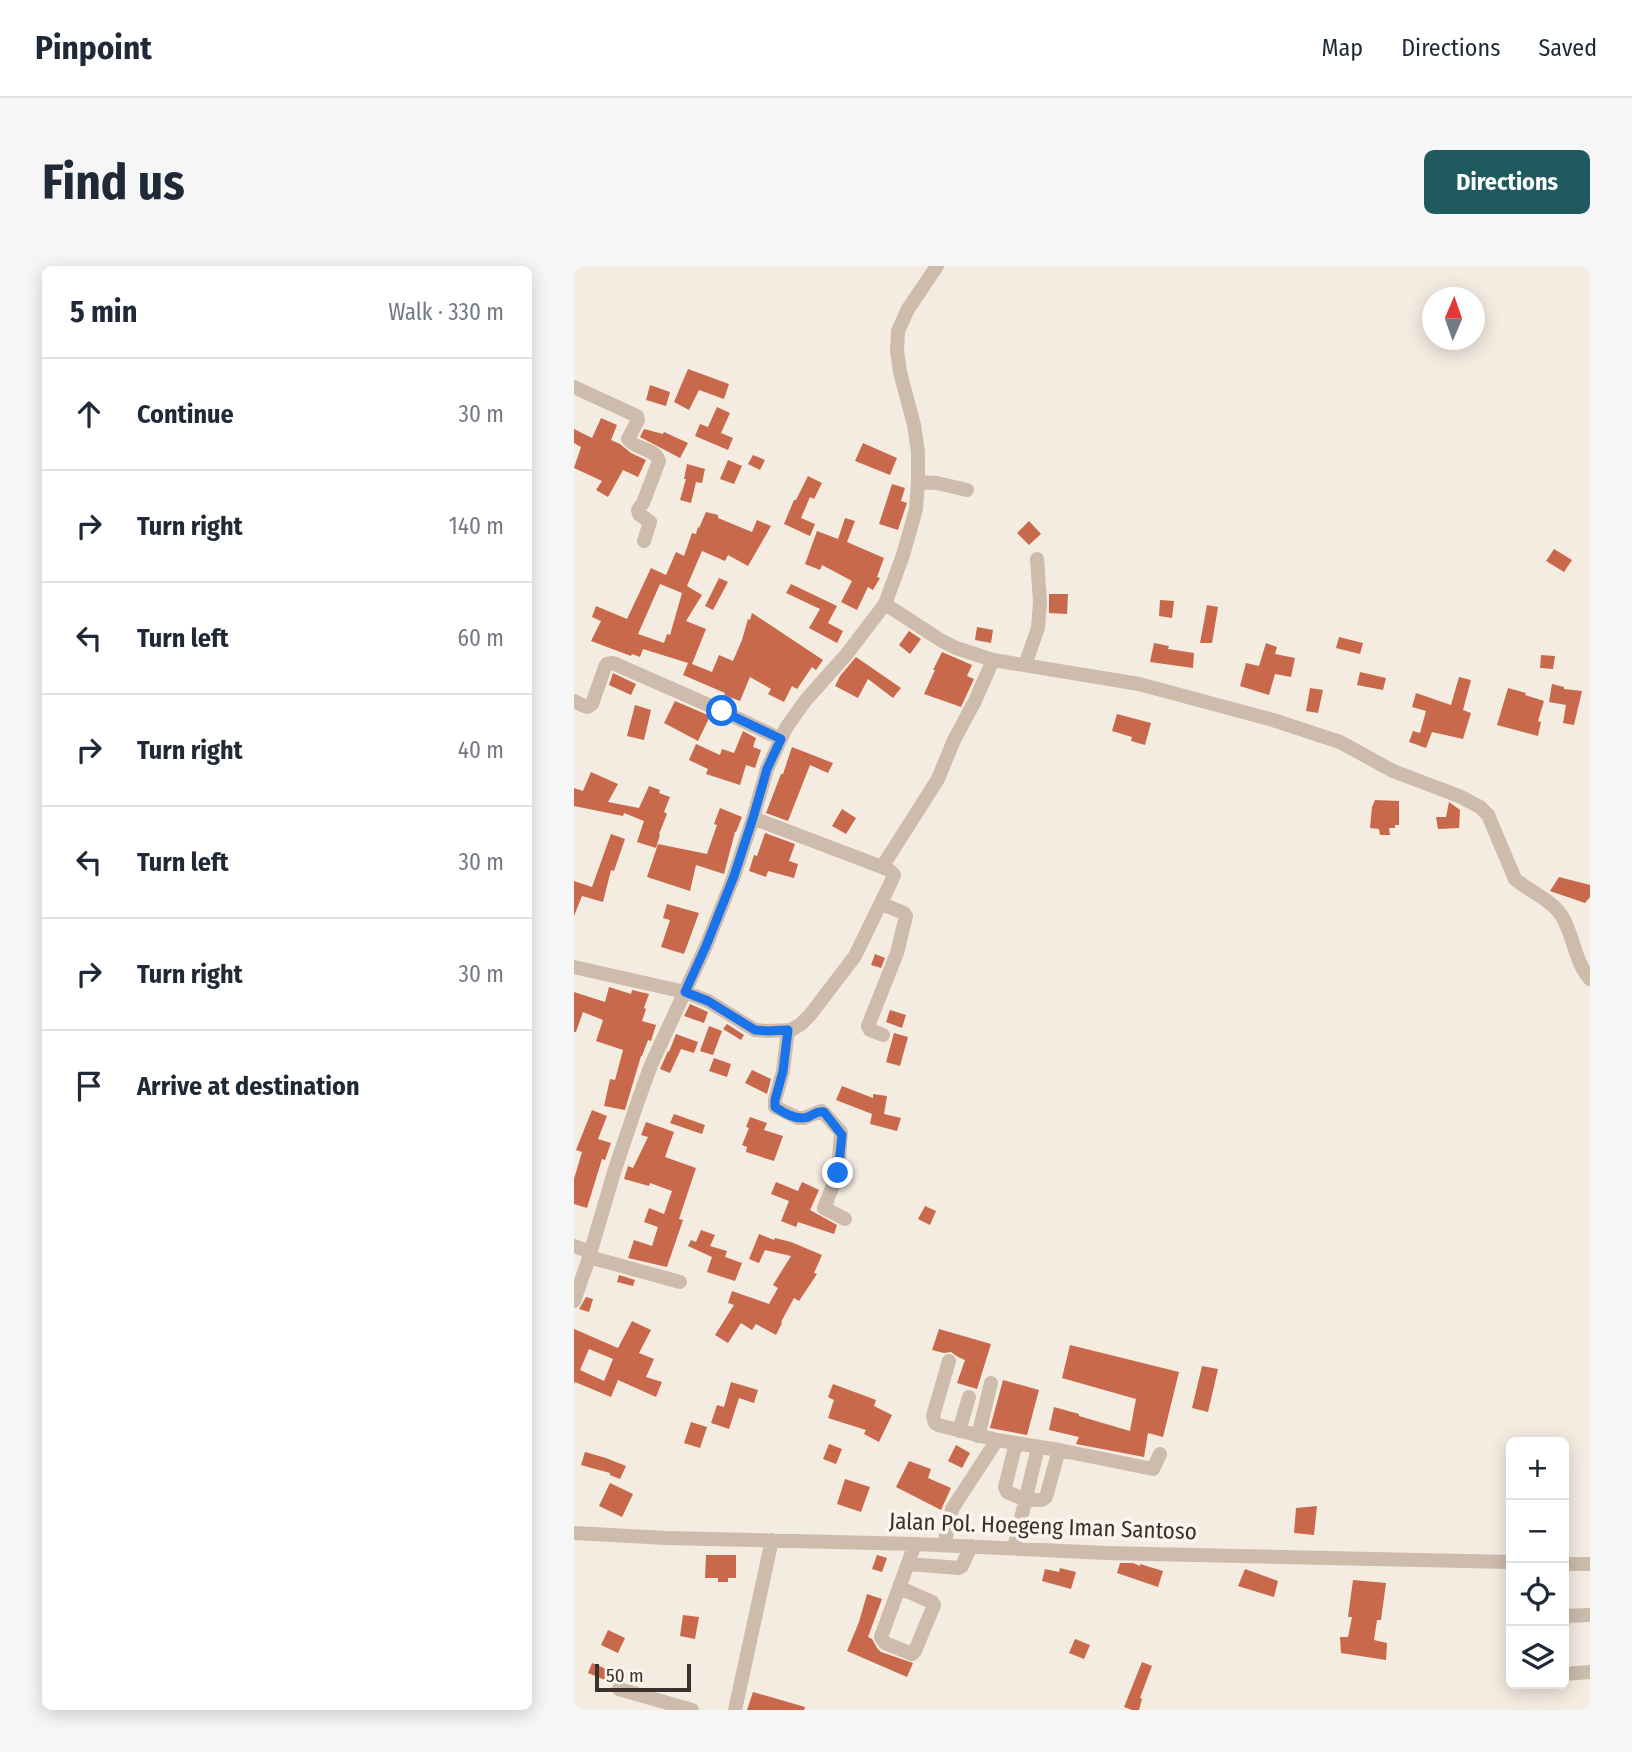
<!DOCTYPE html>
<html lang="en">
<head>
<meta charset="utf-8">
<style>
	body { margin:0; font-family:"Fira Sans Condensed",sans-serif; background:#f6f6f7; color:#1f2937 }
	.controls { position:absolute; right:21px; bottom:21px; display:grid; overflow:hidden; border-radius:10px; box-shadow:0 4px 18px #0003 }
	.controls button { width:63px; height:63px; display:grid; place-items:center; padding:0; border:0; border-bottom:2px solid #e0e1e3; background:#fff; color:#1f2937; font:35px sans-serif }
	.compass { position:absolute; left:848px; top:21px; width:63px; height:63px; border-radius:50%; background:#fff; box-shadow:0 4px 18px #0003; rotate:2deg }
	.scale { position:absolute; left:21px; bottom:18px; width:96px; box-sizing:border-box; padding-left:7px; border:4px solid #3b302b; border-top:0; font-size:19px; line-height:24px; white-space:nowrap; color:#3b302b; -webkit-text-stroke:5px #fbf5ee; paint-order:stroke }
	.stop { position:absolute; width:21px; height:21px; margin:-16px; border:5px solid #1a73e8; border-radius:50%; background:#fff }
	.stop.end { background:#1a73e8; border-color:#fff; box-shadow:0 2px 7px #0008 }
	.list { margin:0; padding:0; list-style:none }
	h2 { display:flex; justify-content:space-between; align-items:center; height:91px; margin:0; padding:0 28px; font-size:30px }
	h2 small { font-size:23px; font-weight:400; color:#747a83 }
	.list li { display:grid; grid-template-columns:46px 1fr auto; gap:21px; align-items:center; box-sizing:border-box; height:112px; padding:0 28px; border-top:2px solid #e0e1e3 }
	.list b { display:block; font-size:26px; white-space:nowrap }
	.list em { font-size:23px; font-style:normal; color:#747a83 }
	.icon { flex:none; width:38px; height:38px; fill:none; stroke:currentColor; stroke-width:2; stroke-linecap:round; stroke-linejoin:round }
	.map { position:relative; flex:none; width:1016px; height:1444px; overflow:hidden; border-radius:10px }
	header { display:flex; align-items:center; gap:42px; box-sizing:border-box; height:98px; padding:0 35px; background:#fff; border-bottom:2px solid #e0e1e3 }
	header strong { font-size:33px }
	nav { display:flex; gap:38px; margin-inline-start:auto; font-size:24px }
	.intro { display:flex; align-items:center; justify-content:space-between; box-sizing:border-box; height:168px; padding:0 42px }
	h1 { margin:0; font-size:49px }
	.button { padding:18px 32px; border-radius:10px; background:#1f5a5e; color:#fff; font-size:24px; font-weight:700 }
	main { display:flex; gap:42px; padding:0 42px }
	aside { flex:1; background:#fff; border-radius:10px; box-shadow:0 4px 18px #0003 }
	.map>svg:first-child { display:block }
</style>
</head>
<body>
<header>
<strong>Pinpoint</strong>
<nav><a>Map</a><a>Directions</a><a>Saved</a></nav>
</header>
<div class="intro"><h1>Find us</h1><a class="button">Directions</a></div>
<main>
<aside>
<h2>5 min<small>Walk · 330 m</small></h2>
<ul class="list">
<li><svg class="icon" aria-label="ahead" viewBox="0 0 24 24"><path d="M12 20V5M6 11l6-6 6 6"/></svg><div><b>Continue</b></div><em>30 m</em></li>
<li><svg class="icon" aria-label="right" viewBox="0 0 24 24"><path d="M7 20v-9h11M14 6l5 5-5 5"/></svg><div><b>Turn right</b></div><em>140 m</em></li>
<li><svg class="icon" aria-label="left" viewBox="0 0 24 24"><path d="M17 20v-9H6M10 6l-5 5 5 5"/></svg><div><b>Turn left</b></div><em>60 m</em></li>
<li><svg class="icon" aria-label="right" viewBox="0 0 24 24"><path d="M7 20v-9h11M14 6l5 5-5 5"/></svg><div><b>Turn right</b></div><em>40 m</em></li>
<li><svg class="icon" aria-label="left" viewBox="0 0 24 24"><path d="M17 20v-9H6M10 6l-5 5 5 5"/></svg><div><b>Turn left</b></div><em>30 m</em></li>
<li><svg class="icon" aria-label="right" viewBox="0 0 24 24"><path d="M7 20v-9h11M14 6l5 5-5 5"/></svg><div><b>Turn right</b></div><em>30 m</em></li>
<li><svg class="icon" aria-label="arrive" viewBox="0 0 24 24"><path d="M6 21V4h12l-3 4 3 4H6"/></svg><div><b>Arrive at destination</b></div></li>
</ul>
</aside>
<div class="map">
<svg width="1016" height="1444" viewBox="0 0 1016 1444">
	<rect width="100%" height="100%" fill="#f4ebe1"/>
	<path fill="#c8694b" fill-rule="evenodd" d="M 114,103 L 155,118 L 150,133 L 125,124 L 115,144 L 100,136 Z
		M 76,119 L 96,126 L 92,140 L 72,134 Z
		M 143,141 L 156,147 L 147,167 L 159,172 L 154,184 L 121,170 L 126,158 L 134,161 Z
		M 27,152 L 43,159 L 37,174 L 46,178 L 57,187 L 72,194 L 64,211 L 49,204 L 34,231 L 22,224 L 28,215 L 0,202 L 7,181 L 0,177 L 0,163 L 18,172 Z
		M 70,163 L 89,168 L 90,166 L 114,177 L 106,192 L 66,171 Z
		M 289,177 L 323,192 L 316,209 L 281,195 Z
		M 179,189 L 191,194 L 186,204 L 174,198 Z
		M 154,194 L 168,200 L 160,218 L 146,213 Z
		M 113,198 L 131,203 L 128,217 L 122,216 L 117,237 L 106,234 L 112,213 L 110,213 Z
		M 234,210 L 248,217 L 240,233 L 236,231 L 227,252 L 241,258 L 236,270 L 210,258 L 220,234 L 222,234 Z
		M 318,218 L 331,222 L 327,235 L 333,237 L 324,264 L 305,258 Z
		M 132,246 L 144,249 L 144,252 L 178,266 L 183,254 L 197,260 L 174,300 L 154,289 L 151,295 L 128,285 L 113,320 L 128,329 L 112,355 L 132,363 L 118,398 L 138,406 L 145,389 L 159,395 L 168,374 L 174,353 L 176,354 L 178,347 L 249,394 L 242,404 L 238,401 L 223,423 L 218,420 L 210,436 L 194,428 L 197,423 L 176,411 L 166,435 L 150,429 L 151,427 L 109,409 L 114,397 L 69,383 L 66,391 L 58,388 L 57,390 L 17,375 L 27,355 L 18,351 L 22,340 L 53,353 L 77,302 L 92,309 L 102,286 L 110,290 L 118,267 L 122,268 L 124,261 L 125,262 ZM 86,318 L 108,327 L 96,369 L 93,368 L 90,377 L 64,368 Z
		M 271,252 L 281,255 L 273,276 L 310,292 L 303,311 L 306,312 L 299,324 L 294,321 L 283,344 L 267,336 L 278,315 L 248,299 L 246,304 L 231,298 L 243,265 L 264,273 Z
		M 455,255 L 467,268 L 455,279 L 443,267 Z
		M 980,283 L 998,294 L 990,306 L 972,295 Z
		M 145,312 L 154,316 L 139,344 L 131,340 Z
		M 217,318 L 263,340 L 254,357 L 269,365 L 263,377 L 235,362 L 246,343 L 212,327 Z
		M 475,328 L 494,328 L 493,348 L 475,347 Z
		M 586,334 L 600,335 L 598,352 L 585,350 Z
		M 633,339 L 644,341 L 638,377 L 626,377 Z
		M 403,361 L 419,364 L 417,377 L 401,374 Z
		M 335,365 L 347,373 L 336,388 L 325,379 Z
		M 765,371 L 789,377 L 786,388 L 762,382 Z
		M 580,377 L 595,380 L 594,383 L 620,387 L 619,402 L 576,396 Z
		M 692,377 L 703,381 L 701,388 L 721,392 L 717,411 L 701,408 L 695,429 L 666,420 L 672,397 L 685,400 Z
		M 368,386 L 398,399 L 393,410 L 400,413 L 387,441 L 350,428 L 361,404 L 359,404 Z
		M 967,389 L 981,390 L 979,403 L 966,402 Z
		M 282,391 L 327,422 L 319,432 L 294,413 L 284,432 L 261,420 L 266,410 Z
		M 786,406 L 812,412 L 809,424 L 783,419 Z
		M 39,407 L 62,418 L 57,429 L 35,419 Z
		M 885,411 L 897,414 L 889,444 L 897,447 L 889,473 L 858,466 L 852,482 L 835,476 L 839,465 L 846,467 L 852,445 L 838,441 L 842,427 L 877,439 Z
		M 978,418 L 990,421 L 990,423 L 1008,425 L 1000,459 L 989,457 L 992,439 L 975,436 Z
		M 736,422 L 749,424 L 744,447 L 732,445 Z
		M 934,422 L 952,427 L 951,429 L 970,435 L 964,455 L 967,456 L 964,470 L 923,459 Z
		M 101,435 L 136,450 L 124,475 L 90,457 Z
		M 61,439 L 77,444 L 70,474 L 53,470 Z
		M 543,448 L 577,457 L 571,479 L 557,475 L 558,471 L 538,465 Z
		M 169,465 L 182,472 L 179,481 L 187,484 L 181,502 L 172,499 L 166,519 L 132,508 L 134,503 L 115,494 L 122,478 L 146,489 L 148,483 L 160,487 Z
		M 218,481 L 259,497 L 254,507 L 236,499 L 214,555 L 192,547 L 207,508 L 209,508 Z
		M 17,506 L 44,518 L 34,536 L 65,542 L 75,520 L 86,524 L 85,527 L 96,531 L 90,546 L 93,548 L 85,568 L 86,569 L 82,582 L 63,576 L 70,555 L 50,547 L 49,550 L 0,540 L 0,522 L 9,525 Z
		M 801,534 L 825,535 L 825,559 L 821,559 L 821,562 L 815,562 L 816,569 L 806,569 L 805,563 L 796,562 L 798,541 Z
		M 875,536 L 886,544 L 885,562 L 864,563 L 862,551 L 872,551 Z
		M 146,542 L 168,551 L 162,566 L 161,566 L 150,608 L 122,599 L 116,625 L 73,611 L 84,578 L 133,588 L 143,559 L 140,558 Z
		M 268,543 L 282,552 L 272,568 L 258,560 Z
		M 191,567 L 221,578 L 215,595 L 224,598 L 220,612 L 194,605 L 192,611 L 175,605 L 180,589 L 183,590 Z
		M 37,568 L 51,573 L 40,605 L 37,604 L 29,636 L 8,630 L 0,650 L 0,615 L 18,621 Z
		M 985,611 L 1016,619 L 1016,631 L 1011,637 L 976,625 Z
		M 93,638 L 125,647 L 110,688 L 87,681 L 96,654 L 89,652 Z
		M 301,688 L 311,692 L 307,702 L 297,699 Z
		M 35,721 L 57,728 L 58,724 L 75,728 L 70,742 L 72,743 L 68,755 L 82,759 L 77,775 L 74,774 L 68,790 L 67,790 L 51,844 L 30,840 L 36,813 L 41,814 L 49,784 L 22,775 L 29,754 L 9,746 L 2,766 L 0,766 L 0,726 L 31,736 Z
		M 116,738 L 134,746 L 130,757 L 110,750 Z
		M 316,744 L 332,749 L 328,762 L 312,756 Z
		M 153,758 L 170,769 L 167,774 L 149,763 Z
		M 135,760 L 148,765 L 139,789 L 126,785 Z
		M 320,767 L 334,771 L 326,800 L 312,796 Z
		M 102,768 L 124,776 L 120,787 L 107,783 L 96,807 L 86,803 L 94,785 L 95,786 Z
		M 140,792 L 157,798 L 153,811 L 135,805 Z
		M 178,804 L 197,813 L 193,828 L 171,817 Z
		M 268,820 L 299,832 L 299,828 L 313,830 L 310,848 L 327,852 L 323,865 L 296,858 L 298,848 L 262,834 Z
		M 18,844 L 33,850 L 24,873 L 37,877 L 31,894 L 28,893 L 13,942 L 0,938 L 0,913 L 8,886 L 2,884 Z
		M 100,848 L 131,859 L 128,868 L 96,857 Z
		M 176,851 L 193,857 L 190,864 L 209,870 L 200,895 L 172,886 L 173,881 L 168,879 L 175,862 L 172,861 Z
		M 72,856 L 100,866 L 91,891 L 122,902 L 105,953 L 109,954 L 93,1001 L 54,992 L 60,974 L 78,980 L 84,961 L 70,956 L 75,942 L 90,948 L 98,925 L 76,917 L 75,920 L 50,913 L 54,900 L 59,902 L 74,871 L 67,869 Z
		M 202,916 L 224,925 L 228,916 L 245,924 L 236,944 L 263,959 L 260,968 L 224,956 L 222,961 L 207,955 L 215,935 L 197,928 Z
		M 351,940 L 362,945 L 356,959 L 344,953 Z
		M 127,964 L 141,969 L 136,980 L 153,985 L 151,991 L 168,997 L 161,1015 L 133,1006 L 138,991 L 114,980 L 117,974 L 122,976 Z
		M 185,968 L 200,974 L 201,972 L 217,976 L 248,989 L 240,1007 L 243,1008 L 225,1035 L 220,1032 L 207,1056 L 208,1057 L 202,1069 L 182,1058 L 178,1064 L 167,1057 L 154,1077 L 141,1069 L 160,1039 L 154,1037 L 158,1025 L 195,1038 L 204,1022 L 199,1019 L 217,990 L 191,984 L 185,997 L 175,993 Z
		M 45,1009 L 61,1014 L 59,1020 L 43,1016 Z
		M 12,1031 L 19,1033 L 15,1046 L 5,1043 Z
		M 58,1055 L 77,1064 L 65,1087 L 80,1093 L 72,1111 L 88,1116 L 82,1131 L 44,1114 L 37,1131 L 1,1116 L 0,1118 L 0,1063 L 44,1082 ZM 15,1083 L 39,1093 L 30,1115 L 6,1104 Z
		M 365,1063 L 417,1078 L 403,1123 L 383,1117 L 391,1094 L 384,1091 L 377,1086 L 370,1087 L 358,1084 Z
		M 496,1079 L 605,1106 L 589,1171 L 574,1167 L 570,1191 L 502,1178 L 505,1171 L 475,1164 L 480,1141 L 505,1148 L 505,1150 L 556,1165 L 562,1133 L 488,1112 Z
		M 628,1100 L 644,1103 L 634,1146 L 618,1142 Z
		M 429,1114 L 465,1124 L 453,1169 L 416,1162 Z
		M 157,1116 L 184,1124 L 180,1137 L 165,1132 L 155,1163 L 137,1157 L 143,1139 L 150,1141 Z
		M 259,1118 L 302,1134 L 300,1140 L 318,1149 L 305,1176 L 290,1168 L 292,1164 L 254,1152 L 260,1134 L 254,1131 Z
		M 117,1156 L 133,1161 L 126,1182 L 110,1177 Z
		M 255,1178 L 268,1183 L 262,1198 L 249,1193 Z
		M 382,1179 L 396,1187 L 388,1202 L 374,1195 Z
		M 11,1186 L 32,1192 L 52,1200 L 46,1213 L 36,1209 L 36,1207 L 7,1199 Z
		M 335,1195 L 357,1203 L 354,1212 L 377,1222 L 367,1244 L 322,1221 Z
		M 271,1213 L 296,1221 L 287,1246 L 263,1238 Z
		M 36,1217 L 59,1228 L 48,1251 L 25,1240 Z
		M 743,1240 L 740,1269 L 720,1267 L 722,1242 Z
		M 132,1289 L 162,1289 L 162,1312 L 154,1312 L 154,1316 L 144,1316 L 144,1312 L 131,1312 Z
		M 303,1289 L 313,1292 L 308,1306 L 298,1303 Z
		M 546,1297 L 559,1297 L 566,1300 L 566,1298 L 589,1305 L 584,1321 L 543,1307 Z
		M 486,1302 L 502,1306 L 497,1323 L 468,1315 L 471,1303 L 485,1306 Z
		M 671,1303 L 704,1315 L 700,1331 L 664,1320 Z
		M 779,1314 L 812,1317 L 807,1354 L 803,1354 L 800,1374 L 813,1377 L 812,1394 L 767,1387 L 766,1371 L 774,1371 L 778,1351 L 774,1351 Z
		M 293,1328 L 308,1333 L 294,1371 L 298,1373 L 303,1382 L 307,1386 L 339,1397 L 333,1411 L 273,1385 L 285,1356 Z
		M 109,1349 L 125,1351 L 121,1373 L 106,1370 Z
		M 34,1364 L 51,1372 L 44,1387 L 27,1379 Z
		M 501,1373 L 516,1379 L 510,1393 L 495,1387 Z
		M 568,1396 L 578,1400 L 566,1432 L 568,1433 L 565,1444 L 558,1444 L 550,1441 Z
		M 18,1397 L 35,1404 L 31,1414 L 14,1407 Z
		M 179,1426 L 231,1441 L 230,1444 L 173,1444 Z"/>
	<g fill="none" stroke-linecap="round" stroke-linejoin="round">
		<path stroke="#cdbbac" stroke-width="14" d="M 0,121 L 63,150 L 64,154 L 54,173 C 62,184 81,182 85,195 L 69,237 L 64,244 L 65,248 L 76,256 L 70,275
			M 344,216 L 363,217 L 393,224
			M 311,338 L 368,375 L 382,382 L 419,394 L 565,418 L 699,454 L 766,476 L 819,505 L 885,530 L 906,541 L 914,549 L 941,613 C 956,626 979,634 989,652 C 1000,672 1001,696 1016,713
			M 451,399 L 464,362 L 466,336 L 463,293
			M 0,435 L 8,439 L 14,441 L 18,438 L 31,401 L 33,398 L 39,397 L 148,445 L 207,473
			M 179,552 L 308,601 L 364,513 L 380,474 L 401,435 L 419,394
			M 308,638 L 330,647 L 332,650 L 323,687 L 294,760 L 296,764 L 309,769
			M 0,701 L 111,726 L 134,735 L 181,764 L 194,765 L 217,764 L 227,758 L 236,749 L 281,690 L 318,614 L 320,609 L 315,604 L 308,601
			M 214,764 L 209,805 L 201,834 L 201,841 L 224,852 L 230,852 L 247,845 L 250,847 L 267,866 L 264,907 L 250,942 L 271,953
			M 0,980 L 17,986
			M 15,991 L 106,1016
			M 0,1035 L 13,998 L 41,903 L 65,832 L 77,799 L 132,680 L 160,610 L 179,552 L 193,503 L 212,462 L 231,435 L 272,389 L 311,338 L 329,289 L 342,243 L 344,216 L 344,186 L 340,159 L 326,106 L 323,85 L 324,65 L 334,43 L 363,0
			M 375,1095 L 359,1150 L 361,1157 L 364,1159 L 423,1174 L 485,1184 L 579,1203 L 586,1188
			M 385,1165 L 395,1131
			M 404,1170 L 417,1117
			M 442,1177 L 431,1221 L 433,1226 L 452,1234 L 468,1234 L 472,1231 L 485,1184
			M 0,1267 L 92,1272 L 341,1278 L 532,1287 L 937,1296
			M 370,1279 L 378,1243 L 423,1174
			M 440,1282 L 464,1181
			M 334,1298 L 385,1302 L 388,1300 L 397,1280
			M 990,1298 L 1016,1298
			M 326,1322 L 358,1336 L 360,1339 L 341,1385 L 338,1388 L 311,1377 L 307,1371 L 341,1278
			M 990,1350 L 1016,1349
			M 990,1408 L 1016,1406
			M 45,1423 L 118,1444
			M 161,1444 L 198,1274"/>
	</g>
	<g fill="none" stroke-linecap="round" stroke-linejoin="round">
		<path stroke="#1a73e8" stroke-width="9" d="M 148,445 L 207,473 L 193,503 L 179,552 L 160,610 L 132,680 L 111,726 L 134,735 L 181,764 L 194,765 L 214,764 L 209,805 L 201,834 L 201,841 C 210,847 223,855 234,851 C 241,848 242,845 250,846 L 268,869 L 264,907"/>
	</g>
	<g text-anchor="middle" stroke-width="7" stroke-linejoin="round" paint-order="stroke">
		<g font-size="23" fill="#3b302b" stroke="#fbf5ee">
			<text transform="translate(469 1260) rotate(2)" y="8">Jalan Pol. Hoegeng Iman Santoso</text>
		</g>
	</g>
</svg>
<div class="controls">
<button>+</button>
<button>−</button>
<button><svg class="icon" aria-label="locate" viewBox="0 0 24 24"><circle cx="12" cy="12" r="6"/><path d="M12 2v4M12 18v4M2 12h4M18 12h4"/></svg></button>
<button><svg class="icon" aria-label="layers" viewBox="0 0 24 24"><path d="M12 4l9 5-9 5-9-5zM3 14l9 5 9-5"/></svg></button>
</div>
<svg class="compass" viewBox="-18 -18 36 36"><path d="M0-13l5 13h-10z" fill="#e53935"/><path d="M0 13l5-13h-10z" fill="#747a83"/></svg>
<div class="scale">50 m</div>
<div class="stop" style="left:148px;top:445px"></div>
<div class="stop end" style="left:264px;top:907px"></div>
</div>
</main>
</body>
</html>
